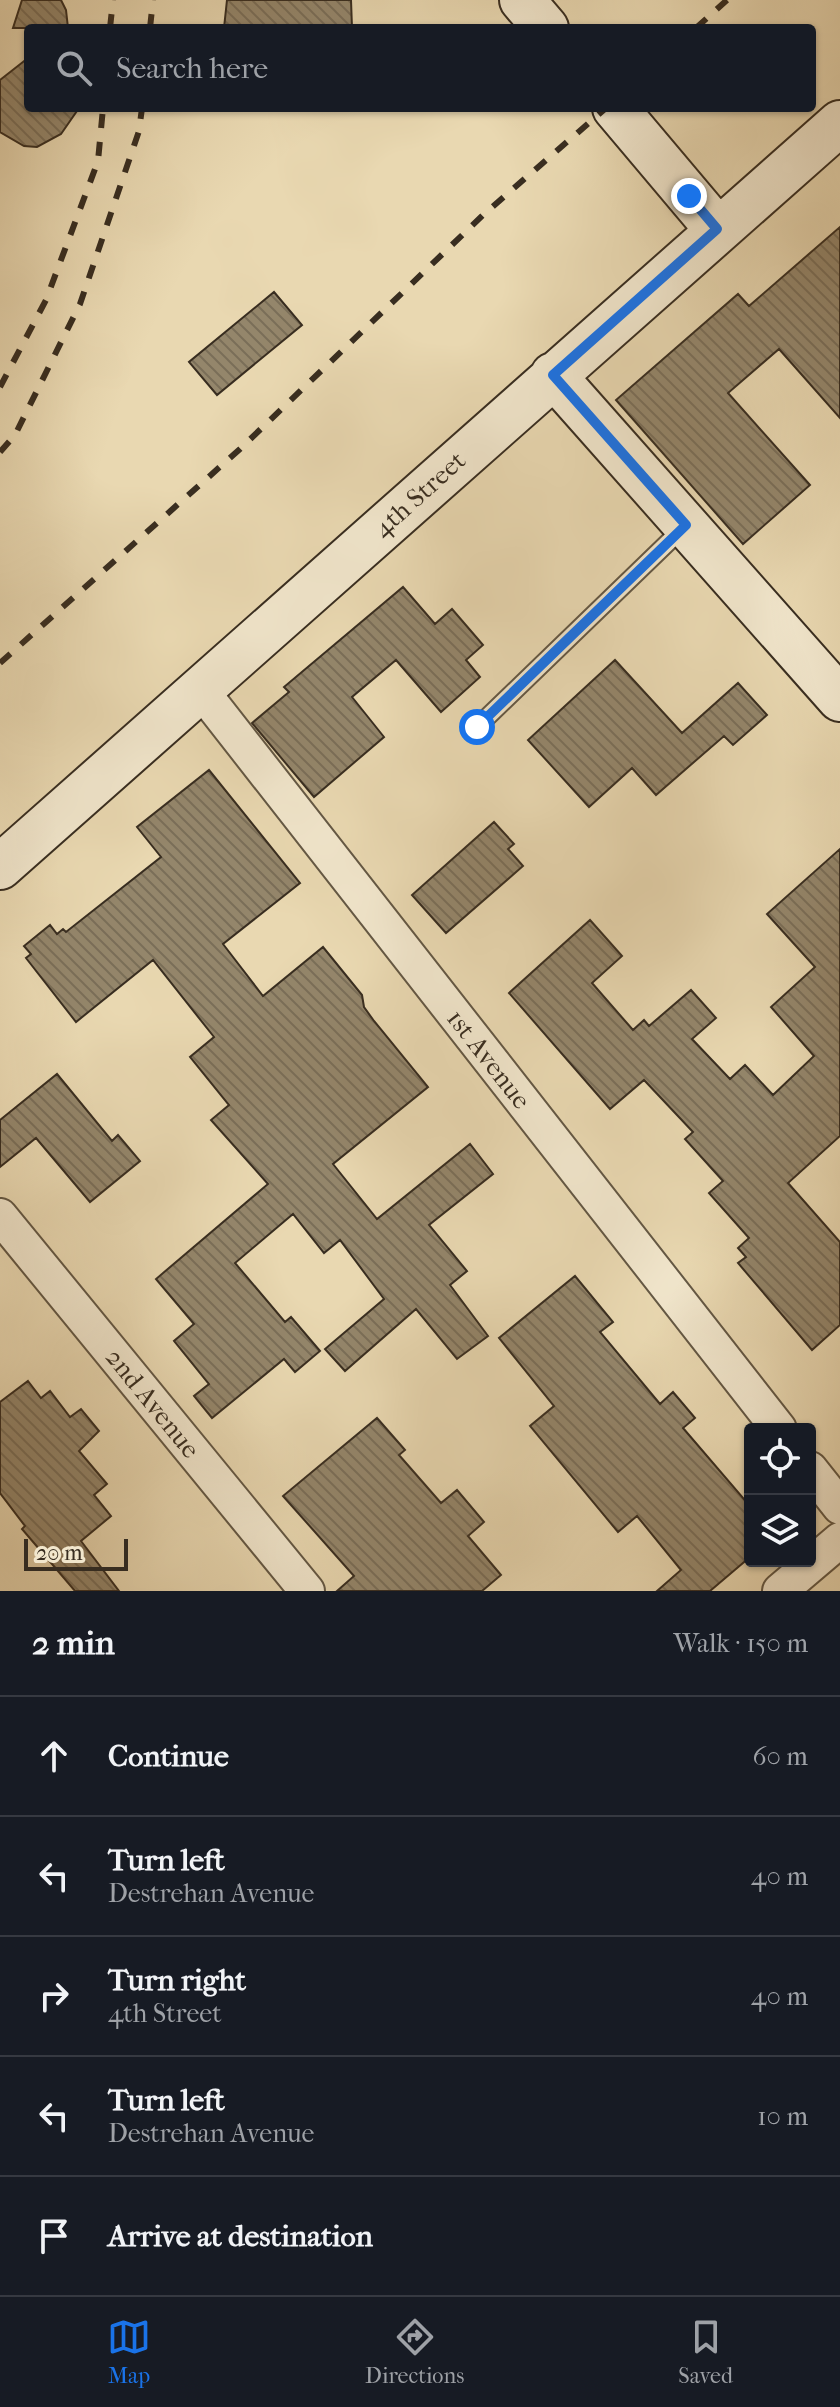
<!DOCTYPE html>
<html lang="en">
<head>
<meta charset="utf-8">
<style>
	body { margin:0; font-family:"IM FELL French Canon",serif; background:#242831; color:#f1f3f6 }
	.controls { position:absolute; right:24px; bottom:24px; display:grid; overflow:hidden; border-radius:8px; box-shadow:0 2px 6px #0004 }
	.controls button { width:72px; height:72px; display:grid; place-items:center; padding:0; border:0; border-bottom:2px solid #363941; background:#171b24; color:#f1f3f6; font:40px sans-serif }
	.scale { position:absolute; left:24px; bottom:20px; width:104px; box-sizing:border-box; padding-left:8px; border:4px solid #382d20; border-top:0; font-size:22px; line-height:28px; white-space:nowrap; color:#382d20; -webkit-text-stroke:6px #f1e6cc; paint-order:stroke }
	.stop { position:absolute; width:24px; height:24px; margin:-18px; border:6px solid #1a73e8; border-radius:50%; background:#fff }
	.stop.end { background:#1a73e8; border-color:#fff; box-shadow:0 2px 8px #0008 }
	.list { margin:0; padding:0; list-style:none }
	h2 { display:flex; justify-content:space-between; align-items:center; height:104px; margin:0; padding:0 32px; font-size:34px }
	h2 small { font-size:26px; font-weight:400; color:#9ea1a6 }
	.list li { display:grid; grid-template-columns:52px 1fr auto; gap:24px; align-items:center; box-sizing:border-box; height:120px; padding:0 32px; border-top:2px solid #363941 }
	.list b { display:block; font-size:30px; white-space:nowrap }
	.list p { margin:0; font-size:26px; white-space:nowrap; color:#9ea1a6 }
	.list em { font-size:26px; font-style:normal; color:#9ea1a6 }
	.icon { flex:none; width:44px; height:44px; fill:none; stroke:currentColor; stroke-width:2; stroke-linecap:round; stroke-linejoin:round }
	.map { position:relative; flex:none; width:840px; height:1591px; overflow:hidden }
	.search { position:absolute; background:#171b24; box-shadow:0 2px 6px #0004; left:24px; right:24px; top:24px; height:88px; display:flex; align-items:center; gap:20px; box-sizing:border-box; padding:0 28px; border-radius:8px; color:#9ea1a6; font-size:30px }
	.sheet { height:704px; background:#171b24 }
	nav { display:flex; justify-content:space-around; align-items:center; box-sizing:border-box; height:112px; border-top:2px solid #363941; background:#171b24; font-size:22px; color:#9ea1a6 }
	nav a { display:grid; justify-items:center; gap:4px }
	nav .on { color:#1a73e8 }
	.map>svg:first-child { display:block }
</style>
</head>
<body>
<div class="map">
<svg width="840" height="1591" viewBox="0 0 840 1591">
	<defs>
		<pattern id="building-back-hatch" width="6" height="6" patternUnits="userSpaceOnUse" patternTransform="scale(2)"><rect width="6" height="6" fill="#94866b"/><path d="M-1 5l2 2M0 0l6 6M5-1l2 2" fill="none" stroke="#7a6e58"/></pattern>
	</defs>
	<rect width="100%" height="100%" fill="#e9d8b1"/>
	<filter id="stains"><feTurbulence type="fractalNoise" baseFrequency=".0025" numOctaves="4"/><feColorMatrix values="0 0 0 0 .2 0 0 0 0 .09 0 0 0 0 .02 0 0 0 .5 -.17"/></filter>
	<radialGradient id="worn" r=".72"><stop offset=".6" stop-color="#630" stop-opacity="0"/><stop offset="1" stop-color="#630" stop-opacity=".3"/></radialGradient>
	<path fill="url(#building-back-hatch)" stroke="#382d20" stroke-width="2" d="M 22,0 L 61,0 L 66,10 L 68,28 L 13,28 Z
		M 227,0 L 351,0 L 352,28 L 224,28 Z
		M 28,58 L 28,108 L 79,108 L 61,134 L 37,147 L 24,146 L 0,132 L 0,80 Z
		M 840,227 L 840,418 L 779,349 L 728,393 L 810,485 L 743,544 L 616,400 L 738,294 L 749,306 Z
		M 274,292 L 302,325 L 217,395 L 189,362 Z
		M 403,587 L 435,624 L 452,609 L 483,645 L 466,660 L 480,677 L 441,712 L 396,660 L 352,697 L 384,737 L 314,797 L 252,723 L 289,692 L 284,687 Z
		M 615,660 L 682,733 L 738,683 L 767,715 L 733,745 L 724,736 L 656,795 L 632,768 L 589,807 L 528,740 Z
		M 209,770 L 300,883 L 223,944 L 263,996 L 323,947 L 362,995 L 364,1007 L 374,1021 L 428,1087 L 333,1164 L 377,1219 L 470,1144 L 493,1174 L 429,1225 L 467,1271 L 450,1285 L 488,1336 L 457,1359 L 416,1309 L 345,1371 L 325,1349 L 384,1299 L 340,1240 L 324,1253 L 293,1214 L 235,1263 L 285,1322 L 291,1317 L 320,1351 L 295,1372 L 284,1359 L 212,1418 L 194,1396 L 209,1384 L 174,1341 L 194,1324 L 156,1279 L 268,1184 L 211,1120 L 229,1105 L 190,1057 L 214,1037 L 153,960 L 76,1022 L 26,958 L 31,954 L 24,946 L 50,925 L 57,934 L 63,929 L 66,932 L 161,857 L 137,827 Z
		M 494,822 L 514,844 L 508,849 L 523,866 L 446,933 L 412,895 Z
		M 840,849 L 840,1136 L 788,1183 L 840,1242 L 840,1325 L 812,1350 L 738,1263 L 746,1257 L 738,1248 L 749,1238 L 709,1193 L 723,1181 L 685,1139 L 693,1132 L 644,1080 L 610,1109 L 509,993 L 590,920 L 622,956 L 592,983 L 633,1030 L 644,1020 L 649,1026 L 691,990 L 716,1018 L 692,1039 L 730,1079 L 745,1065 L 773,1095 L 814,1056 L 771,1007 L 815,967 L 767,914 Z
		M 57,1074 L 112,1141 L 118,1135 L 140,1161 L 90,1202 L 36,1138 L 0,1167 L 0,1120 Z
		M 575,1276 L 613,1322 L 600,1332 L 660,1404 L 673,1392 L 695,1418 L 683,1428 L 750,1506 L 750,1557 L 710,1591 L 657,1591 L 681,1570 L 637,1516 L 618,1532 L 530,1426 L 554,1406 L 499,1338 Z
		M 28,1381 L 41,1398 L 50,1391 L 70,1417 L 81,1409 L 99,1431 L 79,1451 L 107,1484 L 94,1495 L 111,1516 L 81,1541 L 119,1591 L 75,1591 L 22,1529 L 25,1526 L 0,1493 L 0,1402 Z
		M 377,1418 L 405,1450 L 399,1455 L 441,1503 L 457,1490 L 484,1522 L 468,1536 L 501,1575 L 482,1591 L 337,1591 L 354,1576 L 283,1496 Z"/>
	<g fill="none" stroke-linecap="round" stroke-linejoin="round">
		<defs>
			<path id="lane" d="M 477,727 L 685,526"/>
			<path id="street" d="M 200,689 L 779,1429
				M 0,1216 L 307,1591
				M 810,1469 L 840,1507
				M 780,1591 L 840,1540"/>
			<path id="secondary" d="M 522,0 L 546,28
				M 615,108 L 717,229
				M 553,375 L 840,699
				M 0,867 L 840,123"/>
		</defs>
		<use href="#lane" stroke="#645844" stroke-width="20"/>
		<use href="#street" stroke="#645844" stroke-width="38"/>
		<use href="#secondary" stroke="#382d20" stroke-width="48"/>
		<use href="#lane" stroke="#f1e6cc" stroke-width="16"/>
		<use href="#street" stroke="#f1e6cc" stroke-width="34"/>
		<use href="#secondary" stroke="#f1e6cc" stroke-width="44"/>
		<path stroke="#382d20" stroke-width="6" stroke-dasharray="14 14" stroke-linecap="butt" d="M 110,28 L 113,0
			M 150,28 L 153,0
			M 696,28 L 727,0
			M 0,387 L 46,300 L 98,161 L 103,108
			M 0,452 L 15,435 L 80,304 L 139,131 L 142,108
			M 0,663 L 240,449 L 483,215 L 606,108"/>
	</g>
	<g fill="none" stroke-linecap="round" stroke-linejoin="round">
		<path stroke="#1a73e8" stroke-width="10" d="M 477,727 L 686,525 L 553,375 L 717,229 L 689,196"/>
	</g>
	<g text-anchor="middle" stroke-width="8" stroke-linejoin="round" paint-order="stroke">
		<g font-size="26" fill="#382d20" stroke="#f1e6cc">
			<text transform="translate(419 494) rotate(-42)" y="9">4th Street</text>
			<text transform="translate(489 1059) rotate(52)" y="9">1st Avenue</text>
			<text transform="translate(153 1403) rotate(51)" y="9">2nd Avenue</text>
		</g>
	</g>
	<rect width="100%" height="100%" filter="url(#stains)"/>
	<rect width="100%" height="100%" fill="url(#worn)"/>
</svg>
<div class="controls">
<button><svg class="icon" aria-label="locate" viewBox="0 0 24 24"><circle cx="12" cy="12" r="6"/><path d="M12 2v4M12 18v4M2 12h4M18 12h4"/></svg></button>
<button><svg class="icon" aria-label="layers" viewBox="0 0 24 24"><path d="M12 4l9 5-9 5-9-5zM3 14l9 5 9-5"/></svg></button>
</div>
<div class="scale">20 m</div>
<div class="stop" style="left:477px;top:727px"></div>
<div class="stop end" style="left:689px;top:196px"></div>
<div class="search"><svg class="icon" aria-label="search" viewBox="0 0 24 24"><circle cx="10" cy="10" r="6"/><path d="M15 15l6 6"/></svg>Search here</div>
</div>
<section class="sheet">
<h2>2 min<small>Walk · 150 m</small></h2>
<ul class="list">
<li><svg class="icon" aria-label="ahead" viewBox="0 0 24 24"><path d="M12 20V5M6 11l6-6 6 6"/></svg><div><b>Continue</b></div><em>60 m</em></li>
<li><svg class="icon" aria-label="left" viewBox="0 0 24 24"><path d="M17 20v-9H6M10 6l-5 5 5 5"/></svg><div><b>Turn left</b><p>Destrehan Avenue</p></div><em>40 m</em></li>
<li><svg class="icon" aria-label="right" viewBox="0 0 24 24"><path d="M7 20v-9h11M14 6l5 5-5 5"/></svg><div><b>Turn right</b><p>4th Street</p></div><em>40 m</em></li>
<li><svg class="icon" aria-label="left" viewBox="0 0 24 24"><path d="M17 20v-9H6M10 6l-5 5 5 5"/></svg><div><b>Turn left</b><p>Destrehan Avenue</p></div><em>10 m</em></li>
<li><svg class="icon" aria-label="arrive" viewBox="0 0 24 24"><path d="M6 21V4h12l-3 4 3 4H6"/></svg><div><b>Arrive at destination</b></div></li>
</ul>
</section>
<nav>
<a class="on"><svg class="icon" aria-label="map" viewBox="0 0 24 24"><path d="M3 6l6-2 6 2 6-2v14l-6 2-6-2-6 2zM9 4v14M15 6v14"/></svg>Map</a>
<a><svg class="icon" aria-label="directions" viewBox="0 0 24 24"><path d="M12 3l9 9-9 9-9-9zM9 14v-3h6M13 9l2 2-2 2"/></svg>Directions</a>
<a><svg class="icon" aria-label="saved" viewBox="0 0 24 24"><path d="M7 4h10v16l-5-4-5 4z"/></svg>Saved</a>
</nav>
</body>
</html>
